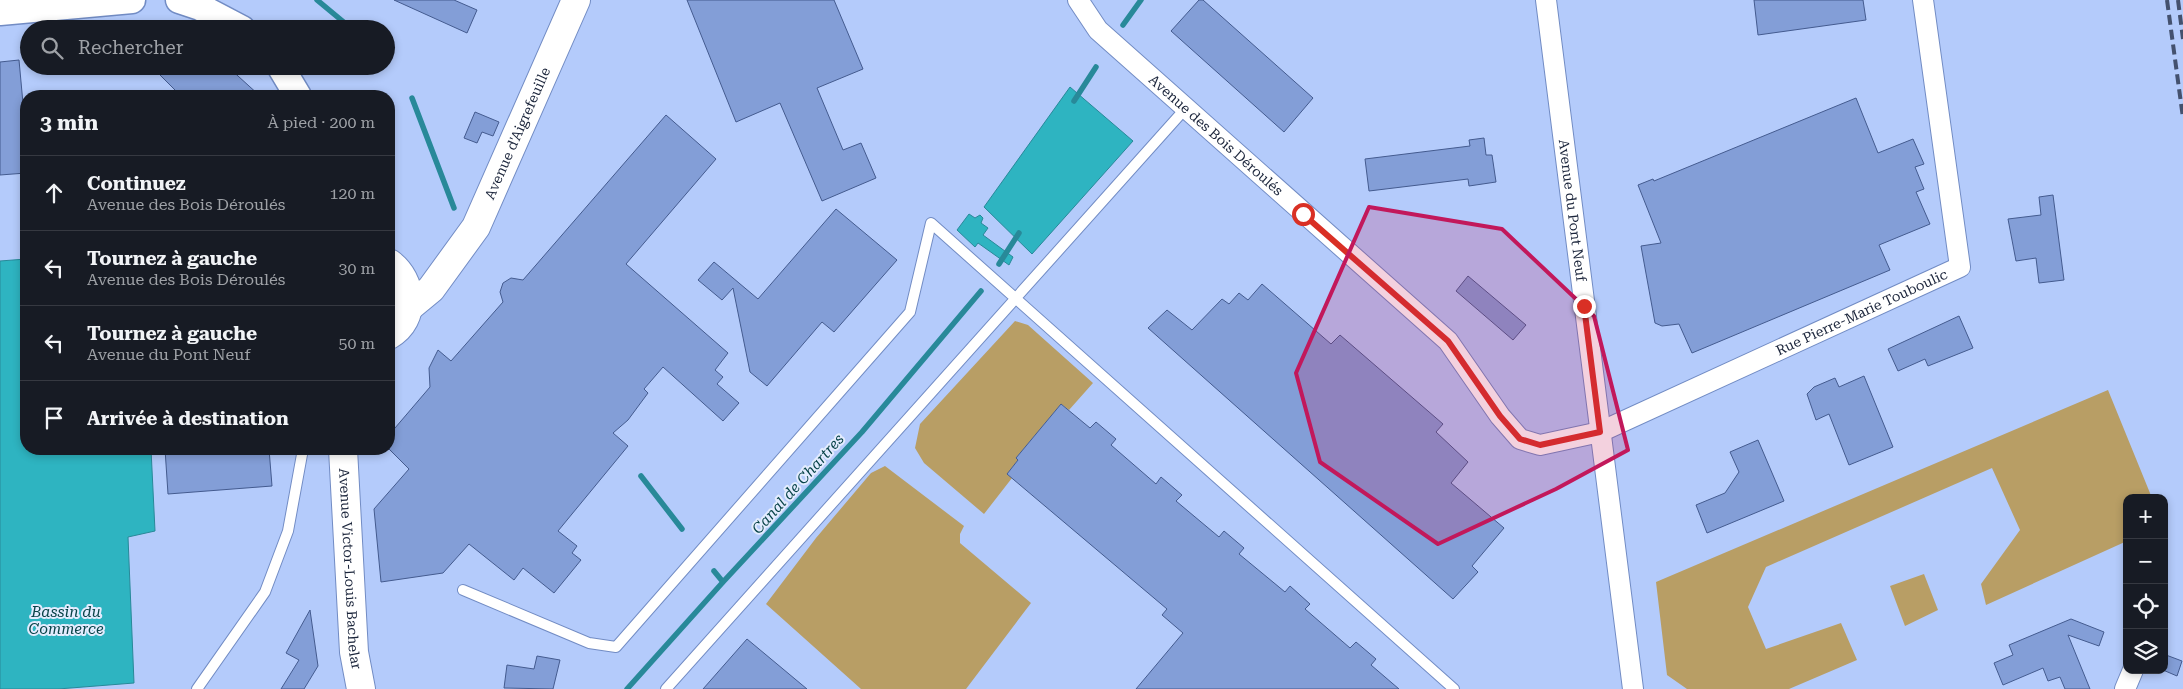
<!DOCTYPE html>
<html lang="fr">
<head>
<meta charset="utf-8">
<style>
	body { margin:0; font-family:"Roboto Serif",serif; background:#20242c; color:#f1f3f6 }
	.controls { position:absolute; right:15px; bottom:15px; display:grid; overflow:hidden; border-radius:10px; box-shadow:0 2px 8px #0003 }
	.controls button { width:45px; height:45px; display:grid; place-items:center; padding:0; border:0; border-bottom:1px solid #363941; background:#171b24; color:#f1f3f6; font:25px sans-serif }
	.stop { position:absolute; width:15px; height:15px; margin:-11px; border:4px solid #d93025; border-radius:50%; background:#fff }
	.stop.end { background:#d93025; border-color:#fff; box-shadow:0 1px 5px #0008 }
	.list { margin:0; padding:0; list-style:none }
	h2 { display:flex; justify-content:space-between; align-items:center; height:65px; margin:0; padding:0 20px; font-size:21px }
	h2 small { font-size:16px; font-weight:400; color:#9ea1a6 }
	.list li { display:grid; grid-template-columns:32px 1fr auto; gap:15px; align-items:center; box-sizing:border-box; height:75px; padding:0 20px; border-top:1px solid #363941 }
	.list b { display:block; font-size:19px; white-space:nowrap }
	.list p { margin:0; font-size:16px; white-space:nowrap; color:#9ea1a6 }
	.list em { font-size:16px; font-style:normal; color:#9ea1a6 }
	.icon { flex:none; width:28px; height:28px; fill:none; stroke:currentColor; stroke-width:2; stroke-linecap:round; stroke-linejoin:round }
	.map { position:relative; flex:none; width:2183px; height:689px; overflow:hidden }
	.search { position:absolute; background:#171b24; box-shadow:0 2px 8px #0003; left:20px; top:20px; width:375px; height:55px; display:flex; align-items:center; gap:12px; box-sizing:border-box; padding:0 18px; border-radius:28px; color:#9ea1a6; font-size:19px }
	.panel { position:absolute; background:#171b24; box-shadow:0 2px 8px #0003; left:20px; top:90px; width:375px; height:365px; border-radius:20px }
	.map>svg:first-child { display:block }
</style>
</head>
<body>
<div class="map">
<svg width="2183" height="689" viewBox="0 0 2183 689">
	<rect width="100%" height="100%" fill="#b4cbfb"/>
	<path fill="#b89e65" d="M 1015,321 L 1028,325 L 1093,383 L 1069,410 L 1061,404 L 1016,458 L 1018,460 L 1007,474 L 1012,478 L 984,514 L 924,463 L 915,448 L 920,424 Z
		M 2108,390 L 2152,498 L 2127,498 L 2127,541 L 1986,605 L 1981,584 L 2020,530 L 1992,468 L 1766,567 L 1748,607 L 1766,649 L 1841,623 L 1857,660 L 1789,689 L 1687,689 L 1667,675 L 1656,582 Z
		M 885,466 L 964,526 L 960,534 L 960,543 L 1031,603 L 966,689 L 861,689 L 766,604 L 816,538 L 871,473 Z
		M 1924,574 L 1938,610 L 1905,626 L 1890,586 Z"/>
	<path fill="#2eb4c1" stroke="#288999" d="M 1070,87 L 1133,141 L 1032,254 L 984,207 Z
		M 969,214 L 975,218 L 980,215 L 983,218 L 981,223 L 988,228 L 983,235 L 1013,257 L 1009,265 L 978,243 L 975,247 L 957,230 Z
		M 26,259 L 26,449 L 151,449 L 155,531 L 128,537 L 134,683 L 58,689 L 0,689 L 0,261 Z"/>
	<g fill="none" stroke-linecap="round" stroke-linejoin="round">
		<path stroke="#288999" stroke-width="5.5" d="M 317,0 L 352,29
			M 1123,25 L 1141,0
			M 412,98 L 454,208
			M 1074,101 L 1096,67
			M 999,264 L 1019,233
			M 641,476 L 682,529
			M 714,571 L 723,582
			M 627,689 L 723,582 L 862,432 L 981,291"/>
	</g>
	<path fill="#839ed7" stroke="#445b8f" d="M 394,0 L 454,0 L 477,10 L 467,33 Z
		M 687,0 L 834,0 L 863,69 L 817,88 L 843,150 L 861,143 L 876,178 L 822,201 L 780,103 L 736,122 Z
		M 1199,0 L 1203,0 L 1313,98 L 1284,132 L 1171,31 Z
		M 1754,0 L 1863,0 L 1866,20 L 1758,35 Z
		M 19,60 L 26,136 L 26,173 L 0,175 L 0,62 Z
		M 151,66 L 227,66 L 260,96 L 181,96 Z
		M 1856,98 L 1878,153 L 1913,139 L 1924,164 L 1915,167 L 1924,189 L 1916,192 L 1930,224 L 1879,245 L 1890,270 L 1692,353 L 1679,324 L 1662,326 L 1655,323 L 1641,246 L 1661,243 L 1638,185 L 1653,179 L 1654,181 Z
		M 475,112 L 499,122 L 493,136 L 482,132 L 477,143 L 464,138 Z
		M 666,115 L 716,159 L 626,264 L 728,353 L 715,370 L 723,377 L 717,384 L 739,403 L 723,421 L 663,367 L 644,389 L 648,393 L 628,420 L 613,433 L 628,446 L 558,531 L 577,546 L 572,553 L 581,560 L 554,593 L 523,568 L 514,580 L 469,544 L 443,573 L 381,582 L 374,509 L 409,469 L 389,449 L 389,435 L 430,387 L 429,368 L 438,350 L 451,361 L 503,302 L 500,292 L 503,283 L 511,278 L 523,280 Z
		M 1484,138 L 1486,155 L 1492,155 L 1496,182 L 1469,186 L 1468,179 L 1369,191 L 1365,159 L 1470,146 L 1469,140 Z
		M 2053,195 L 2064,280 L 2039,283 L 2036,258 L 2016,261 L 2008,219 L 2041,215 L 2039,197 Z
		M 836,209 L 897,260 L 834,332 L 822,322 L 767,386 L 750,372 L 733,288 L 722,300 L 698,280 L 714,262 L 758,299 Z
		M 1468,276 L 1526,325 L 1513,340 L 1456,291 Z
		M 1262,284 L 1331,344 L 1340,335 L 1443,424 L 1436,432 L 1468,462 L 1451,483 L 1504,528 L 1472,566 L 1478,572 L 1453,599 L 1148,328 L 1167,310 L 1192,330 L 1222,299 L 1229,304 L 1239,293 L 1248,300 Z
		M 1959,316 L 1973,348 L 1928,366 L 1925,359 L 1898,371 L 1888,349 Z
		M 1864,376 L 1893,447 L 1849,465 L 1829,414 L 1816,420 L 1807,394 L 1814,387 L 1835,378 L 1839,387 Z
		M 1061,404 L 1090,428 L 1096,422 L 1116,439 L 1111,445 L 1156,484 L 1161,477 L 1182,495 L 1176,501 L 1219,537 L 1224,531 L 1244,548 L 1239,554 L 1285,592 L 1290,586 L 1310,604 L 1305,609 L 1350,648 L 1356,642 L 1376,659 L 1371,665 L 1399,689 L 1136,689 L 1183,633 L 1162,615 L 1167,609 L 1007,474 L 1018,460 L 1016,458 Z
		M 1758,440 L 1784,501 L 1707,533 L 1696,505 L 1725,493 L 1739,472 L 1730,452 Z
		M 165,449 L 269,449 L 272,486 L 168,494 Z
		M 310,610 L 318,666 L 304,689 L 281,689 L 299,660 L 286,653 Z
		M 2071,619 L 2104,632 L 2099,646 L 2068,635 L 2090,689 L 2065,689 L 2060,677 L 2048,681 L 2043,668 L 2003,685 L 1994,663 L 2013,655 L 2009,645 Z
		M 747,639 L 807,689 L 703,689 Z
		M 2166,655 L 2182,661 L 2177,676 L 2163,670 Z
		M 537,656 L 560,660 L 553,689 L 504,688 L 507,665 L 534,669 Z"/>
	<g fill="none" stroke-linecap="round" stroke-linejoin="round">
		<defs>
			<path id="service" d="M 463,590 L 589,643 L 616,647 L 910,312 L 931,223 L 1454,689
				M 197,689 L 265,592 L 288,531 L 303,449
				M 666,689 L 1185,109"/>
			<g id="minor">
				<path id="s1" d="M 1078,0 L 1098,30 L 1448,341 L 1500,416 L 1520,439 L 1540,445 L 1600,432 L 1960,267 L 1923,0"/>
				<path id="s2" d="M 1546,0 L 1633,689"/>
				<path d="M 2125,689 L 2133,670"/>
			</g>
			<path id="tertiary" d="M 179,0 L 200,7 L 242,29
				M 0,12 L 132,0
				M 280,66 L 298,96"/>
			<g id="secondary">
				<path d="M 389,263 C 413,280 417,319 389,335"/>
				<path id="s3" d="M 408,308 L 431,289 L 476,227 L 576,0"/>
				<path id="s4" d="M 343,449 L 354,652 L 361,689"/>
			</g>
		</defs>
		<use href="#service" stroke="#728cc4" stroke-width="12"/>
		<use href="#minor" stroke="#728cc4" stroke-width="22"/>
		<use href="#tertiary" stroke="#728cc4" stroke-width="29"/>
		<use href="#secondary" stroke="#728cc4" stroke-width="30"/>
		<use href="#service" stroke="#fff" stroke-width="10"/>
		<use href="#minor" stroke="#fff" stroke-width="20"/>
		<use href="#tertiary" stroke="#fff" stroke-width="26"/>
		<use href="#secondary" stroke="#fff" stroke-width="28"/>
		<path stroke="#44516e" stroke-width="4" stroke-dasharray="10 5" stroke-linecap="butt" d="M 2167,0 L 2183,118
			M 2178,0 L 2183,39"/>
	</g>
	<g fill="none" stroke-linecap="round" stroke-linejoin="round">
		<path stroke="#d93025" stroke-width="6" d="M 1303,214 L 1448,341 L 1500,416 L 1520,439 L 1540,445 L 1600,432 L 1584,306"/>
	</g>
	<path fill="#c2185b" fill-opacity="0.2" stroke="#c2185b" stroke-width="4" stroke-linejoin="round" d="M 1369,207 L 1502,229 L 1594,316 L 1628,450 L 1556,489 L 1438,544 L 1320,462 L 1296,373 Z"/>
	<g text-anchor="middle" stroke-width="4" stroke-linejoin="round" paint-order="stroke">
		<g font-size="14" fill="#1b253b" stroke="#e3ecfe">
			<text dy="5" stroke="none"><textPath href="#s3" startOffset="209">Avenue d'Aigrefeuille</textPath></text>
			<text dy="5" stroke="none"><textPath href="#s1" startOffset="194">Avenue des Bois Déroulés</textPath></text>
			<text dy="5" stroke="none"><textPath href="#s2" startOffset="212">Avenue du Pont Neuf</textPath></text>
			<text dy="5" stroke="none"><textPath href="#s1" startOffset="996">Rue Pierre-Marie Touboulic</textPath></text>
			<text dy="5" stroke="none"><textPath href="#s4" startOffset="120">Avenue Victor-Louis Bachelar</textPath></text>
		</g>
		<g font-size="15" font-style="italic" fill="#084348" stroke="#e3ecfe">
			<text transform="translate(798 484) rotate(-48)" y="5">Canal de Chartres</text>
			<text x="66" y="617">Bassin du<tspan x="66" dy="17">Commerce</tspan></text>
		</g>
	</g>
</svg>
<div class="controls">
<button>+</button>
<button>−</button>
<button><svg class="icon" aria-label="locate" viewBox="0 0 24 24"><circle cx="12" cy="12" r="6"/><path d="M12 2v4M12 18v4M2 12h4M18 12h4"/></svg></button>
<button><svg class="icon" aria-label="layers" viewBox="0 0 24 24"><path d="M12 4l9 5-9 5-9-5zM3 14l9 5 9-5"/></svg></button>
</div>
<div class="stop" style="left:1303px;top:214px"></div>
<div class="stop end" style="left:1584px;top:306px"></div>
<div class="search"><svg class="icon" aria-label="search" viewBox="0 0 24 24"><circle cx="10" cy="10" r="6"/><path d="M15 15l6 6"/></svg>Rechercher</div>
<section class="panel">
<h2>3 min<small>À pied · 200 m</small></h2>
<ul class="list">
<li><svg class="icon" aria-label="ahead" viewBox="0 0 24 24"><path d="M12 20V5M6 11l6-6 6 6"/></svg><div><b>Continuez</b><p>Avenue des Bois Déroulés</p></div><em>120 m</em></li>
<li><svg class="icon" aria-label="left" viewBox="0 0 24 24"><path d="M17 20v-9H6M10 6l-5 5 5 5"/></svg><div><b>Tournez à gauche</b><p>Avenue des Bois Déroulés</p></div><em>30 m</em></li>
<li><svg class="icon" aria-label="left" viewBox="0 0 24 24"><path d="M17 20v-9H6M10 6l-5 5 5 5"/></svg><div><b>Tournez à gauche</b><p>Avenue du Pont Neuf</p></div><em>50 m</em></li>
<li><svg class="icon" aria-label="arrive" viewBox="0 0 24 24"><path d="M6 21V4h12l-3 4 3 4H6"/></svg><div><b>Arrivée à destination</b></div></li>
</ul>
</section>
</div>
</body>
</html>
